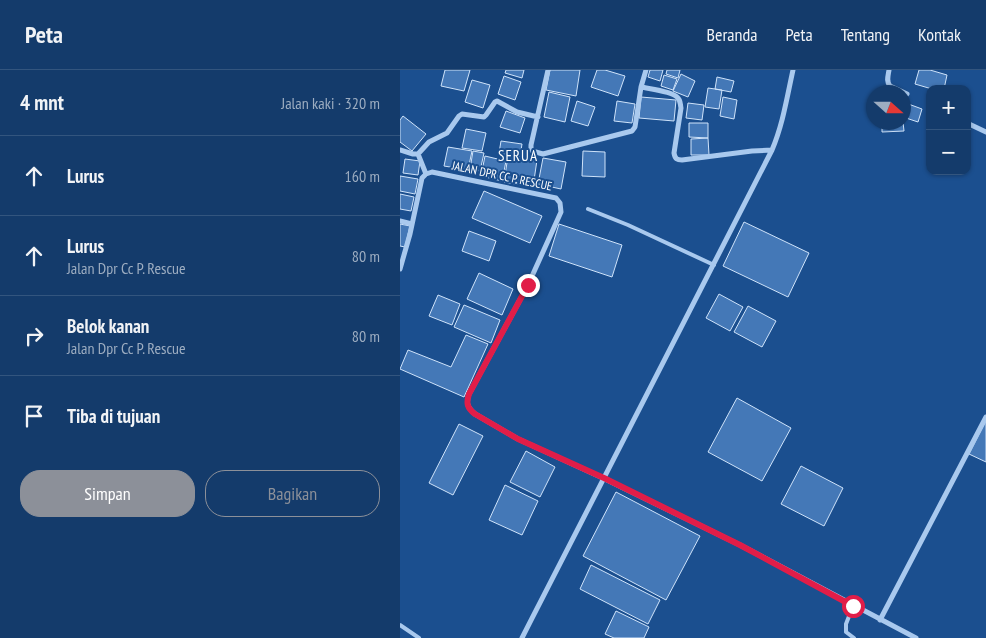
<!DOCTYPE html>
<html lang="id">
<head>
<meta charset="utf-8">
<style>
	body { margin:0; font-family:"PT Sans Narrow",sans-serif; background:#214673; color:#f1f3f6 }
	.controls { position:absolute; right:15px; top:15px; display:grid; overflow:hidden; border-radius:10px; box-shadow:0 1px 4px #0004 }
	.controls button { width:45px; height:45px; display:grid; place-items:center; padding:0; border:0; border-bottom:1px solid #33557e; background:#143b6b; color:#f1f3f6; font:25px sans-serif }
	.compass { position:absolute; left:466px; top:15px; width:45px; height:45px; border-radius:50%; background:#143b6b; box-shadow:0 1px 4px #0004; rotate:111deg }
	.stop { position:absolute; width:15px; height:15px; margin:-11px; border:4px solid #e11d48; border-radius:50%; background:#fff }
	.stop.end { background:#e11d48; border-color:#fff; box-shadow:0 1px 5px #0008 }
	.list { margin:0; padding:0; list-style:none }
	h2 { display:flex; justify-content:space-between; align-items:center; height:65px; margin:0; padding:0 20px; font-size:21px }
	h2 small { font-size:16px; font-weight:400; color:#9dadc1 }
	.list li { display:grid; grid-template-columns:32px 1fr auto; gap:15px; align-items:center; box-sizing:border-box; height:80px; padding:0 20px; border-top:1px solid #33557e }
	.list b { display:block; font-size:19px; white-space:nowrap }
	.list p { margin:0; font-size:16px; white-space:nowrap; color:#9dadc1 }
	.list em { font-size:16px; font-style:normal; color:#9dadc1 }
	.actions { display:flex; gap:10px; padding:15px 20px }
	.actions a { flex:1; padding:11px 0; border:1px solid #8c9099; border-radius:20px; text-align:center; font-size:18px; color:#8c9099 }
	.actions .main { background:#8c9099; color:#fff }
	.icon { flex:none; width:28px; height:28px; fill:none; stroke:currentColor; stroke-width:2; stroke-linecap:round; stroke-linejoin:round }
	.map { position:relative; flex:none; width:586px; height:568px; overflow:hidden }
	header { display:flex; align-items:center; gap:30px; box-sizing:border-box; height:70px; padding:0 25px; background:#143b6b; border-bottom:1px solid #33557e }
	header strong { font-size:24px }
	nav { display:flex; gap:28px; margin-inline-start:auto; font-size:18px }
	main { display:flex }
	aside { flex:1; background:#143b6b }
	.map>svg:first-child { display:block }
</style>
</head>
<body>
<header>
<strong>Peta</strong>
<nav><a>Beranda</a><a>Peta</a><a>Tentang</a><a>Kontak</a></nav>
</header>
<main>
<aside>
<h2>4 mnt<small>Jalan kaki · 320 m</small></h2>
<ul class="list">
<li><svg class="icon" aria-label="ahead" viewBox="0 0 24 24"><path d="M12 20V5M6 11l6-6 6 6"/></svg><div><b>Lurus</b></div><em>160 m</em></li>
<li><svg class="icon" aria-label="ahead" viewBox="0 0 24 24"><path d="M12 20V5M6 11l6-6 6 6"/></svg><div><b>Lurus</b><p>Jalan Dpr Cc P. Rescue</p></div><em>80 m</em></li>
<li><svg class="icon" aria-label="right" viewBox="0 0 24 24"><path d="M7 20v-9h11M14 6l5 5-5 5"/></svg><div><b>Belok kanan</b><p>Jalan Dpr Cc P. Rescue</p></div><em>80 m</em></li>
<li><svg class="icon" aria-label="arrive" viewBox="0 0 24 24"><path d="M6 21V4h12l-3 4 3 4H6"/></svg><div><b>Tiba di tujuan</b></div></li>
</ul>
<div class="actions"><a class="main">Simpan</a><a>Bagikan</a></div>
</aside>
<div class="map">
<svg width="586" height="568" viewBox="0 0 586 568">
	<rect width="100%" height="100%" fill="#1b4f8f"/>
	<path fill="#4478b7" stroke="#cfe3fa" d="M 45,0 L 70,0 L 64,21 L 41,16 Z
		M 106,0 L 124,0 L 122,8 L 105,3 Z
		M 150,0 L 180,0 L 176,26 L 146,20 Z
		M 197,0 L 205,0 L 225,6 L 218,26 L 191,17 Z
		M 250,0 L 263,0 L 260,11 L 248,7 Z
		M 267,0 L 280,0 L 278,8 L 266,4 Z
		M 519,0 L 530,0 L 547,5 L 544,19 L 532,19 L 515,14 Z
		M 281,4 L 295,11 L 288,27 L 273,21 Z
		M 264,5 L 277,9 L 273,20 L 261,16 Z
		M 104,6 L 121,12 L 115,30 L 98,24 Z
		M 317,7 L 334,11 L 331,22 L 315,19 Z
		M 72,10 L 90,15 L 83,38 L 65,32 Z
		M 308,18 L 322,20 L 319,39 L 305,37 Z
		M 149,22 L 170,27 L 165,52 L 144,47 Z
		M 241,27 L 276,30 L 274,51 L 239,48 Z
		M 323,27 L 337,30 L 334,49 L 320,46 Z
		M 177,31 L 195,37 L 188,56 L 171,51 Z
		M 217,31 L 235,34 L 232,53 L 214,51 Z
		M 503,32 L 522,39 L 518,52 L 503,47 Z
		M 288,33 L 304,35 L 302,50 L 286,48 Z
		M 106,41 L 125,48 L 120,63 L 100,57 Z
		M 3,46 L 26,64 L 12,81 L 0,72 L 0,50 Z
		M 482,52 L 503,52 L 504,61 L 482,62 Z
		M 289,53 L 308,53 L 308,68 L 289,67 Z
		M 66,59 L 86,63 L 82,81 L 62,78 Z
		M 308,68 L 309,85 L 291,85 L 291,69 Z
		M 101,71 L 122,74 L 120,87 L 99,83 Z
		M 48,77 L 72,81 L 68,100 L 44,96 Z
		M 73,81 L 84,83 L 80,101 L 70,99 Z
		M 183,81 L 205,82 L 205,107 L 182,106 Z
		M 85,86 L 106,91 L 102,111 L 81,106 Z
		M 108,86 L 137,90 L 133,117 L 104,112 Z
		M 143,88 L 166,92 L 161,119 L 138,114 Z
		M 5,89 L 20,91 L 18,105 L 3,103 Z
		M 0,106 L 18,109 L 15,124 L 0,121 Z
		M 84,121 L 142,146 L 130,173 L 72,148 Z
		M 0,124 L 14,127 L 11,141 L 0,139 Z
		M 344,152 L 409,183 L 388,227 L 323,196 Z
		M 0,154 L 10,156 L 5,177 L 0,176 Z
		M 159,154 L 222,175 L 212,207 L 149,186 Z
		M 69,161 L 96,171 L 89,191 L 62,181 Z
		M 79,203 L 113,219 L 102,245 L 67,229 Z
		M 319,224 L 343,237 L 330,261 L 306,248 Z
		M 38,225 L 60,234 L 52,255 L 29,246 Z
		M 64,235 L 100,250 L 91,273 L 54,257 Z
		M 348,236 L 376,251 L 362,277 L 334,262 Z
		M 66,265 L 88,274 L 64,327 L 0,299 L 8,280 L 51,297 Z
		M 337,328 L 391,358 L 362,411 L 308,382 Z
		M 586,350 L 586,392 L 569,384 Z
		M 59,354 L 83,366 L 53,425 L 29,413 Z
		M 126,381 L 155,397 L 140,427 L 110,412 Z
		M 401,396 L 443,418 L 424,456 L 381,434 Z
		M 105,415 L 138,431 L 122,465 L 89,450 Z
		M 216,422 L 300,466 L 266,530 L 183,486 Z
		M 191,495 L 260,530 L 248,554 L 180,519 Z
		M 216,541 L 249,557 L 244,568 L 214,568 L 205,564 Z"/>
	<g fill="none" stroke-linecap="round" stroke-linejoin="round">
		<path stroke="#a9c9ee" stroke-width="4" d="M 188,139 L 228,155 L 314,195
			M 453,536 L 446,554 L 446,562 L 454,568
			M 0,555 L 19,568"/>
		<path stroke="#a9c9ee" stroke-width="5" d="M 148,0 L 131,75 L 131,79 L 132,81 L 143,84 L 232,61 L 235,57 L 241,17 L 246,0
			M 489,0 C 488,6 486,12 490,16 L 507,24
			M 241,17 C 250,19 271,21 277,27 C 281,30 280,34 281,38 L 274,83 C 275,89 277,90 282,90 L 352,81 L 372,80
			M 567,53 L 586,62
			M 0,80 L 13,84 L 18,84 L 29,72 L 47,63 L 59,46 L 62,44 L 84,47 L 86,45 L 95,32 L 97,31 L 117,42 L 138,47
			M 18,84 L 26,104
			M 0,151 L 12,154
			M 0,199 L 10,164 L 22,108 L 26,104 L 32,102 L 156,128 L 160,133 L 161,142 L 128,215 L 69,324 C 66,333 67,337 75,344 L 118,369 L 203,408 L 340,475 L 516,568
			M 480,550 L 586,347
			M 122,568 C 205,405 290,243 372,80 C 383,54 387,27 393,0"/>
	</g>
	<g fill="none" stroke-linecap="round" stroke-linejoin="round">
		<path stroke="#e11d48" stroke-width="6" d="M 128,215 L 69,324 C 66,333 67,338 75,344 L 118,369 L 204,408 L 340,475 L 453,536"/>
	</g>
	<g text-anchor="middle" stroke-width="4" stroke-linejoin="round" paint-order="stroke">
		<g font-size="12" fill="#fff" stroke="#1b4f8f">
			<text transform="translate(102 106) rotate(12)" y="4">JALAN DPR CC P. RESCUE</text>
		</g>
		<g font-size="15" letter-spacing="1" fill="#fff" stroke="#1b4f8f">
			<text x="118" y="91">SERUA</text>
		</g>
	</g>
</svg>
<div class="controls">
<button>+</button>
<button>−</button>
</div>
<svg class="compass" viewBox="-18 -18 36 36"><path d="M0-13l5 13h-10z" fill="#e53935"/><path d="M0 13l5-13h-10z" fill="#9dadc1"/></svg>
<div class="stop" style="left:453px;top:536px"></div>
<div class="stop end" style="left:128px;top:215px"></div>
</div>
</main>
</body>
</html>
